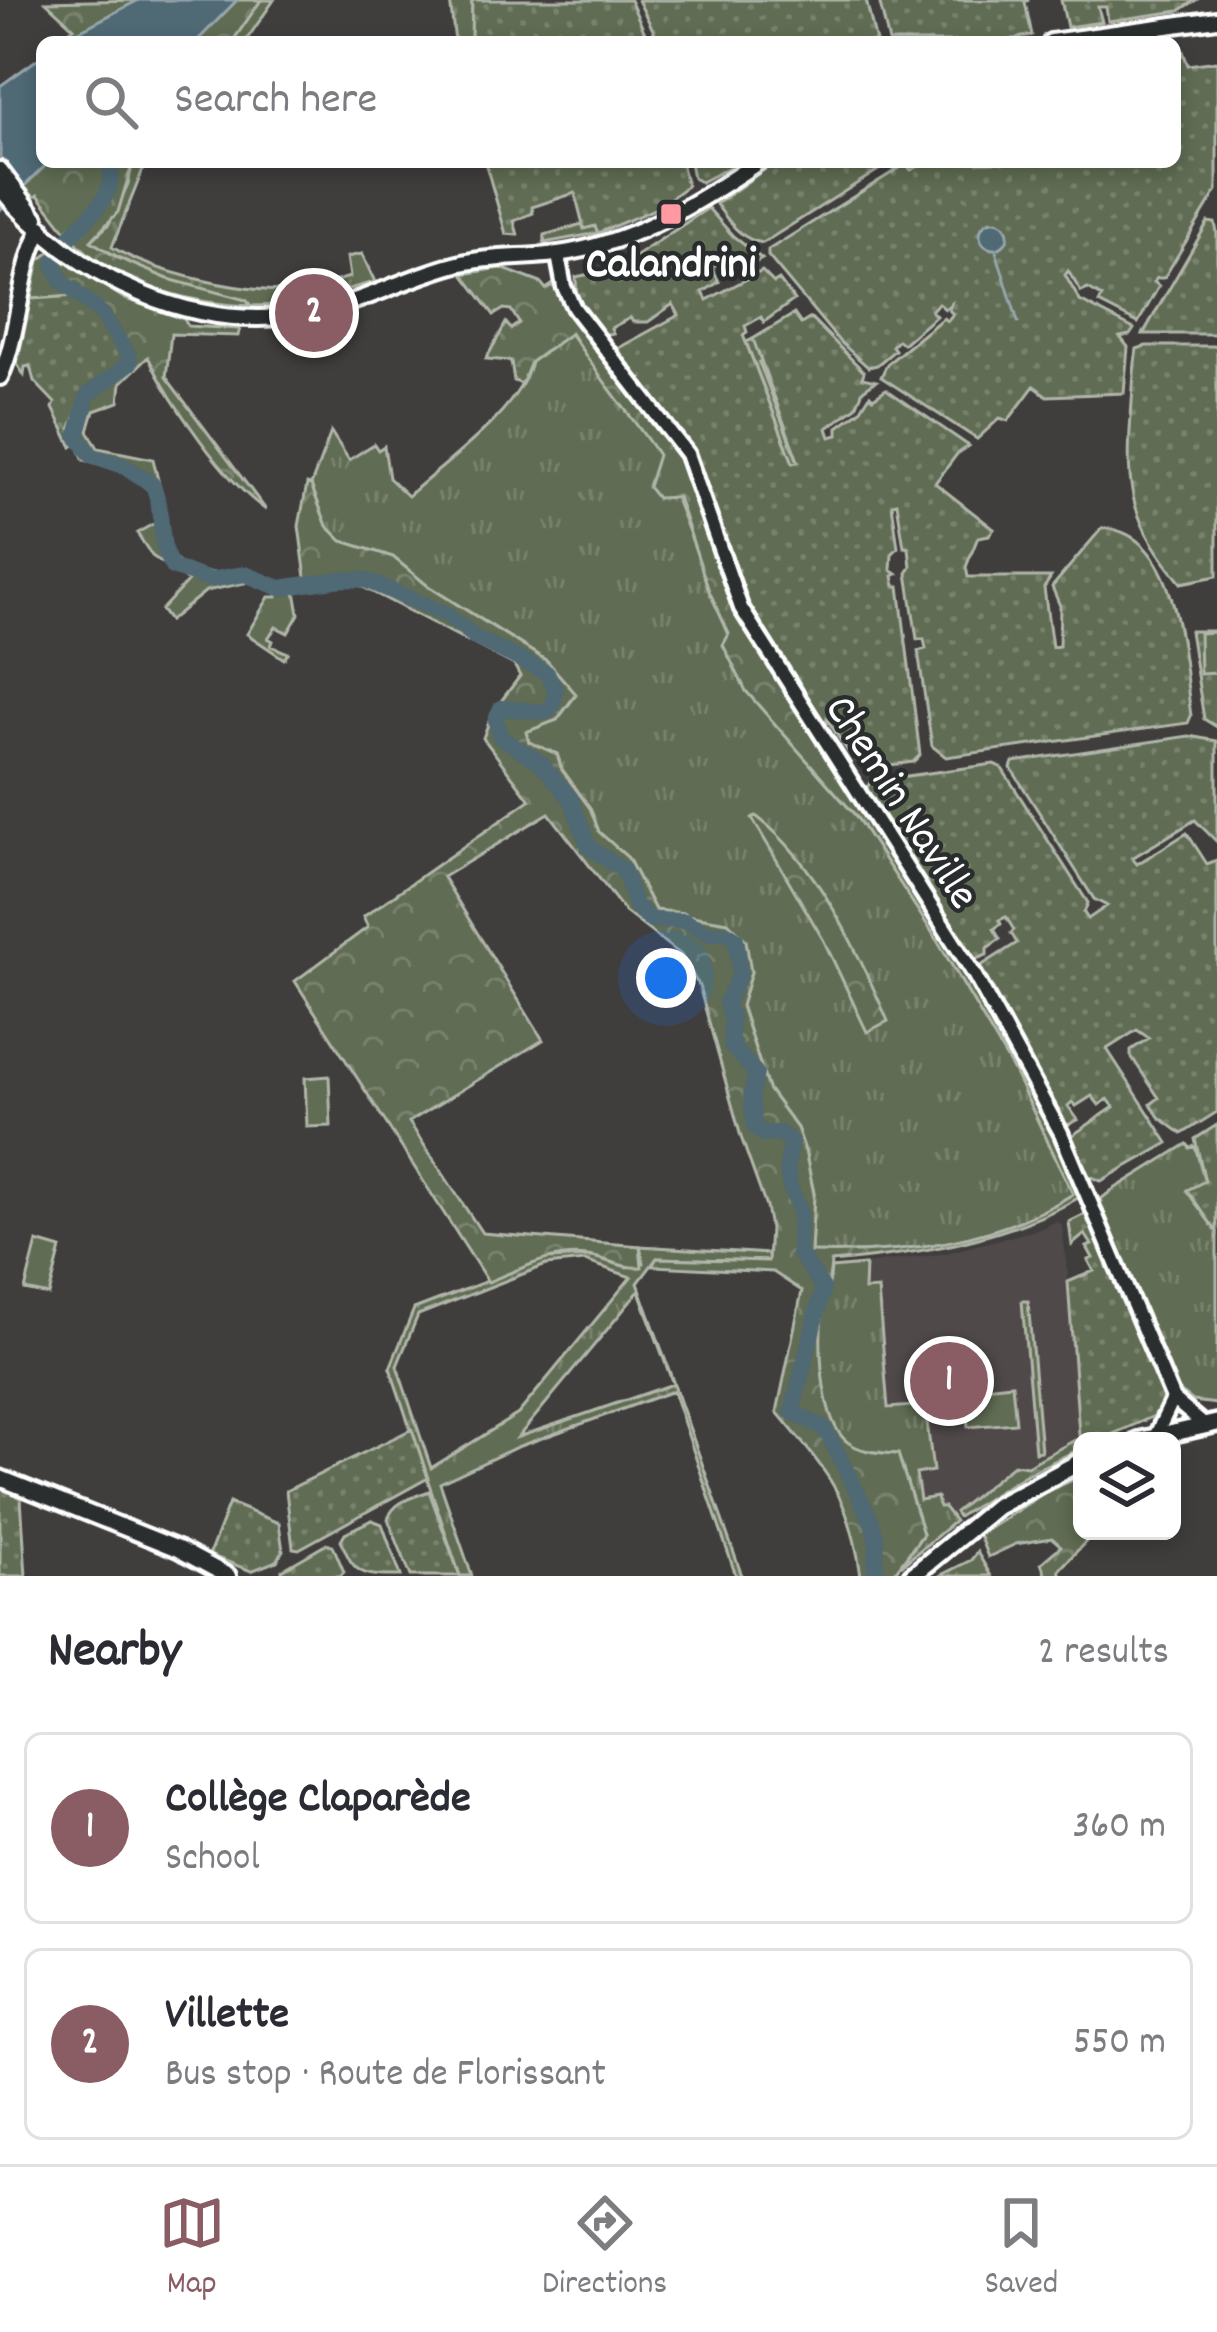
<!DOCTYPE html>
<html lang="en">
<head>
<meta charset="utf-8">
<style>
	body { margin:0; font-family:Dekko,sans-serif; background:#f2f2f3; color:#2b2b33 }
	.controls { position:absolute; right:36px; bottom:36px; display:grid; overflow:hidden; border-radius:18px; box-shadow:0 6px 18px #0003 }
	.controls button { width:108px; height:108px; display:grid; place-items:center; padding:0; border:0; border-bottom:3px solid #e1e1e2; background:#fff; color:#2b2b33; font:60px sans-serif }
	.you { position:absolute; left:666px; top:978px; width:42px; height:42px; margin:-30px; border:9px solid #fff; border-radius:50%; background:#1a73e8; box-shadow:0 0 0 18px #1a73e833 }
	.badge { display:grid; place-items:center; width:78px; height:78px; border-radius:50%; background:#8a5d65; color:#fff; font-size:39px; font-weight:700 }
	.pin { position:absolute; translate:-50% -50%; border:6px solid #fff; box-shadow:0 3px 12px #0006 }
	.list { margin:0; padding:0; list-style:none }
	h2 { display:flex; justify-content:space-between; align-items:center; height:156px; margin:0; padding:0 48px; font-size:51px }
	h2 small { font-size:39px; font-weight:400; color:#7c7c81 }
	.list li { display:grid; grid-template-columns:78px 1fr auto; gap:36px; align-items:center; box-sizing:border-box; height:192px; margin:0 24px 24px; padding:0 24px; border:3px solid #e1e1e2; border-radius:18px }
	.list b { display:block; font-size:45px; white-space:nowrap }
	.list p { margin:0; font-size:39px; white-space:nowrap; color:#7c7c81 }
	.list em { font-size:39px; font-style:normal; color:#7c7c81 }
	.icon { flex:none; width:66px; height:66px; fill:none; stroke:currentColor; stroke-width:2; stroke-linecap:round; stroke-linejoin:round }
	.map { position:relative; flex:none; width:1217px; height:1576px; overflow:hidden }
	.search { position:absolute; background:#fff; box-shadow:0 6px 18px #0003; left:36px; right:36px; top:36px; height:132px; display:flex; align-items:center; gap:30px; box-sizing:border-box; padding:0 42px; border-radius:18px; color:#7c7c81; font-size:45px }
	.sheet { height:588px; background:#fff }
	nav { display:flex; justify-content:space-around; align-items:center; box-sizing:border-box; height:168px; border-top:3px solid #e1e1e2; background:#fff; font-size:33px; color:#7c7c81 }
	nav a { display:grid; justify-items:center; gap:6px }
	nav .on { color:#8a5d65 }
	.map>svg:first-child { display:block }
</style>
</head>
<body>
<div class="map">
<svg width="1217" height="1576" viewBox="0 0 1217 1576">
	<defs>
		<pattern id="grass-tufts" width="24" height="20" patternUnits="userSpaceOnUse" patternTransform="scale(3)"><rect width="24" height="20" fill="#606c53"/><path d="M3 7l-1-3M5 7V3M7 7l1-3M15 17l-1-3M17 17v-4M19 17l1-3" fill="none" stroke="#78826d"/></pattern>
		<pattern id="forest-crowns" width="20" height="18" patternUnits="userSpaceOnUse" patternTransform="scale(3)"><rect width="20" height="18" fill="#606c53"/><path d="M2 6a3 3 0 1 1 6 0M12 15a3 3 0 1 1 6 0" fill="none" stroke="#78826d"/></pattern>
		<pattern id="garden-dots" width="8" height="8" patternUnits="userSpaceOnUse" patternTransform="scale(3)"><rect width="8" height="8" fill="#606c53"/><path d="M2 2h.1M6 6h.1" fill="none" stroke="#78826d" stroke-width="1.8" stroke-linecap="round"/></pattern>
	</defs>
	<rect width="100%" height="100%" fill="#403d3d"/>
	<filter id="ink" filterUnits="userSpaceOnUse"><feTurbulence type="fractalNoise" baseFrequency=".00833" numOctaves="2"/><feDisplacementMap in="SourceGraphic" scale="24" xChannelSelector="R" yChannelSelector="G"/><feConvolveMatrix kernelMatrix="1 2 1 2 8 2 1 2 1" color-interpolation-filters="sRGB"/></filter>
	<g filter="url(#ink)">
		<path fill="#504848" d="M 1057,1221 L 1062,1225 L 1067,1266 L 1080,1448 L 923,1534 L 831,1268 L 942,1254 L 1039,1229 Z"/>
		<path fill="url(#grass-tufts)" stroke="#b0b6a9" stroke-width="3" fill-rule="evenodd" d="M 261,0 L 274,0 L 245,42 L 232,42 Z
			M 450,0 L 472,0 L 471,42 L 455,42 Z
			M 133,162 L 146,162 L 112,247 C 153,273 246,294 295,290 C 314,288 332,282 350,277 L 347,257 L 362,254 L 375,282 L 288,305 L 251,306 L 246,300 C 191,290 137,271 91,241 L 109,224 L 128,184 Z
			M 582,224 L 584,228 L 595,226 L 598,233 L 544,243 L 545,235 Z
			M 570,333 L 659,455 L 729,635 L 746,691 L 856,816 L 934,935 L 1014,1071 L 1073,1194 C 998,1242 899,1255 811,1252 L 814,1193 L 805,1151 L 797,1128 L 768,1089 L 741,1005 L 751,972 L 685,913 L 655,910 L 628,858 L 599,832 L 590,808 L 562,769 L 557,754 L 506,734 L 557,720 L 576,695 L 547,661 L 428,586 L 393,557 L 342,541 L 327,526 L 311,485 L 331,432 L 349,460 L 374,444 L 378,450 L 384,446 L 389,478 L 408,496 C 445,463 520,410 531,362 Z
			M 1187,1144 L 1190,1148 L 1195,1146 L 1205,1182 L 1187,1191 L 1217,1232 L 1217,1404 L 1193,1401 L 1177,1389 L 1101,1212 L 1101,1199 L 1111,1191 Z
			M 640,1246 L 769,1254 L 768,1261 L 657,1258 L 638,1283 L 742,1576 L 736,1576 L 673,1391 L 517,1447 L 440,1483 L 472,1576 L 460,1576 L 390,1368 L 414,1309 L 545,1259 L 593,1257 L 627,1267 L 644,1263 ZM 585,1261 L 631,1277 L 518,1414 L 431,1468 L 397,1366 L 418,1315 L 546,1265 ZM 639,1291 L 673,1384 L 518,1437 Z
			M 865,1265 L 864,1290 L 878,1289 L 888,1408 L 925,1405 L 933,1471 L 916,1474 L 920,1500 L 937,1497 L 939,1507 L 944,1507 L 955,1521 L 901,1566 L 923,1534 L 898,1454 C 881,1453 858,1453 845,1440 C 823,1420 817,1352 821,1323 C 824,1304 830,1288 831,1268 Z
			M 977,1552 L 991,1576 L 939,1576 L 971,1560 Z"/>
		<path fill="url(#forest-crowns)" stroke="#b0b6a9" stroke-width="3" d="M 139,0 L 62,40 L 60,35 L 74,28 L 46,2 Z
			M 237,0 L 261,0 L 232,42 L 196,42 Z
			M 49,162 L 133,162 L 118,212 L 91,241 L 118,258 L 168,279 L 246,300 L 251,306 C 193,304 124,287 80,246 C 65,232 52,212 38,195 L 34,197 L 24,186 Z
			M 50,252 L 125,299 L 184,319 L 188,326 L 240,329 L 238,336 L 171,334 L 166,377 L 266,510 C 224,481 171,403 148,357 L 121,383 L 119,402 L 94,411 L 88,431 L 98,448 L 153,459 L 165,509 L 159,548 L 193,573 L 248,572 L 249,582 L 206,591 L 169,621 L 161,610 L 188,581 L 152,556 L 137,533 L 155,523 L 150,491 L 121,469 L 84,460 L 70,429 L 85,394 L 114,373 L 104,329 L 77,296 L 31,299 L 39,260 Z
			M 501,268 L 541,283 L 546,289 L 552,285 L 679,452 L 738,617 L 995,1022 L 1054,1131 L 1079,1190 L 1080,1197 C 1004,1241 917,1254 831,1262 C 830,1285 822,1306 821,1328 C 820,1358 822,1429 852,1445 C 866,1453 883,1453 898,1454 L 923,1534 L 892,1576 L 861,1576 C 850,1495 827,1472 777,1412 L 802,1291 L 773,1272 L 652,1266 L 657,1258 L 768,1261 L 770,1228 L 766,1207 L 741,1137 L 699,986 L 681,955 L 625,912 L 549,813 L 443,877 L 543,1040 L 409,1122 L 482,1233 L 640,1246 L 642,1267 C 625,1269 611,1261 594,1257 C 557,1249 522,1268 488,1282 L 295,981 L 368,927 L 363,917 L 530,800 L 483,738 L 492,713 L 520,676 L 514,665 L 353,582 L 352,578 L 323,579 L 307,585 L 299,526 L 307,484 L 311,485 L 327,526 L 342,541 L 393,557 L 428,586 L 547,661 L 576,694 L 557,720 L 526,732 L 529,742 L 557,754 L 562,770 L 590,808 L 599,832 L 628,858 L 655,910 L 728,922 L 746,940 L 751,972 L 741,1006 L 768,1089 L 797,1128 L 805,1151 L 814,1194 L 811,1252 C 899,1255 998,1242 1073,1194 L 1014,1071 L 934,935 L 856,816 L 746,691 L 723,645 L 729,634 L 709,591 L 678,497 L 657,498 L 648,487 L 658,455 C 630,413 597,376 571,333 L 531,362 L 522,384 L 514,381 L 511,361 L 486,359 L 506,323 L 511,329 L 519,323 L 511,310 L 504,309 L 494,315 L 463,274 Z
			M 753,339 L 763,361 L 759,362 L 798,462 L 793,463 L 746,342 Z
			M 278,591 L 295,591 L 299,614 L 288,633 L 276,627 L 268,638 L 273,641 L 271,646 L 288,653 L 284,659 L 247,634 L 269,597 L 277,597 Z
			M 756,816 C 818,863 857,950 888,1021 L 867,1032 L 824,941 L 752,818 Z
			M 1075,1440 L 1077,1450 L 1025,1475 L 958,1517 L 955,1512 L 1014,1464 L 1027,1466 Z
			M 1082,1476 L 1082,1531 L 1096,1531 L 1059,1570 L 1061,1576 L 1046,1576 L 1041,1563 L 1061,1546 L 1052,1538 L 1016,1544 L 988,1557 L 979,1535 L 1044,1493 Z"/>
		<path fill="url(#garden-dots)" stroke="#b0b6a9" stroke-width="3" d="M 472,0 L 630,0 L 649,42 L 471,42 Z
			M 638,0 L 866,0 L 876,42 L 659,42 Z
			M 879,0 L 1029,0 L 1025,2 L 1032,35 L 1000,42 L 889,42 Z
			M 1061,0 L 1196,0 L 1179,11 L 1108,21 L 1106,7 L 1098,7 L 1102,22 L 1067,27 Z
			M 1181,46 L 1188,65 L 1217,61 L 1217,190 L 1164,278 L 1157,278 L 1154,282 L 1159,286 L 1138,323 L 1099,303 L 1102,297 L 1088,289 L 1081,292 L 1068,271 L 1065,275 L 1080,301 L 1134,329 L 1130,335 L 1120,337 L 1128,347 L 1124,393 L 1047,396 L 1034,386 L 1008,421 L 1000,418 L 977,439 L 881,377 L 887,364 L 943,318 L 947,321 L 953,314 L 949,310 L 951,304 L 945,309 L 938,303 L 931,311 L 936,316 L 903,344 L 898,340 L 892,346 L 895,350 L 877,365 L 868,367 L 838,340 L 768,256 L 768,250 L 906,164 L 911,170 L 928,162 L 1175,162 L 1175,47 Z
			M 485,162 L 681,162 L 687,186 L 657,208 L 598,233 L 595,226 L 584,229 L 575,193 L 532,207 L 533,213 L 514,221 L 518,235 L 506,234 Z
			M 690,162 L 739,162 L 701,182 L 693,178 Z
			M 775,162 L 891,162 L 763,243 C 740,240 729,221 716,204 Z
			M 708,208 L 733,236 L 762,259 L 743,269 L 734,255 L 712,267 L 719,282 L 703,292 L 707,300 L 762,271 L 774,283 L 779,280 L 794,300 L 764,322 L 761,317 L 745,326 L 747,332 L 743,335 L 793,463 L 798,461 L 753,339 L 794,314 L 801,324 L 811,318 L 864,372 L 862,378 L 876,381 L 863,390 L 856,407 L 827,428 L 830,437 L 838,435 L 838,427 L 860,411 L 870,395 L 873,398 L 886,389 L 969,446 L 957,454 L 935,483 L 994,529 L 989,535 L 978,537 L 966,567 L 968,577 L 1051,577 L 1044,588 L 1052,647 L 1059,646 L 1060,606 L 1052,587 L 1102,528 C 1180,531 1183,660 1191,716 L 1188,723 L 946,757 L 932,746 L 918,651 L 926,649 L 924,639 L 917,639 L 907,573 L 911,567 L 909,548 L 904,547 L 897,503 L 892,504 L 898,548 L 892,554 L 891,570 L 897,574 L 893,576 L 895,586 L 899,586 L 920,755 L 913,762 C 854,770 859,769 827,719 L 826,732 L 744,602 L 693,449 L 615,350 L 679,315 L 673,304 L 648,322 L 633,322 L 630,318 L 611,328 L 613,333 L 602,335 L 577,299 L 576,277 L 618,268 Z
			M 1208,222 L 1215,223 L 1217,233 L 1217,334 L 1143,334 Z
			M 77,296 L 94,312 L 125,358 L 114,373 L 85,394 L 70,429 L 76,444 L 72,447 L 53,408 L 55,403 L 34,381 L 30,366 L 25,367 L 24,375 L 17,364 L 31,299 Z
			M 1146,346 L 1217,346 L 1217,576 L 1181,583 C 1132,523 1125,492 1131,416 C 1133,393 1133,371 1137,349 Z
			M 1190,631 L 1217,631 L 1217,727 L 1204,719 Z
			M 1189,736 L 1217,741 L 1217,842 L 1195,820 L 1132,858 L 1137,864 L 1187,833 L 1207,864 L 1217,860 L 1217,1112 L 1182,1134 L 1159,1117 L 1151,1104 L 1159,1098 L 1131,1056 L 1131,1050 L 1149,1038 L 1137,1030 L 1107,1049 L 1168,1143 L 1101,1181 L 1087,1175 L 1070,1137 L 1114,1107 L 1108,1099 L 1099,1105 L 1092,1096 L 1076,1106 L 1072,1102 L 1068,1106 L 1078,1120 L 1065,1126 L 976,969 L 1017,943 L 1011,933 L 1014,930 L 1006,917 L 999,920 L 1001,924 L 994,929 L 1000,939 L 987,948 L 987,955 L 971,961 L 865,791 L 871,781 L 994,764 L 1001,767 L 1088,903 L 1084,913 L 1088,919 L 1107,906 L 1094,899 L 1011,768 L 1013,762 Z
			M 1217,1125 L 1217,1232 L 1187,1190 L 1205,1181 L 1195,1139 Z
			M 1089,1212 L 1120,1285 L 1116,1288 L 1120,1295 L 1124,1294 L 1165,1395 L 1154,1416 L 1097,1441 L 1082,1441 L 1080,1448 L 1068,1282 L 1094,1271 L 1088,1260 L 1093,1258 L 1087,1247 L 1092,1245 L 1085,1234 L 1072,1245 L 1069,1222 Z
			M 412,1429 L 428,1478 L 299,1549 L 293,1548 L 286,1491 Z
			M 0,1486 L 21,1498 L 26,1576 L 0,1576 Z
			M 429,1491 L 460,1576 L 411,1576 L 388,1519 C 394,1500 415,1497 429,1491 Z
			M 229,1503 L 279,1523 L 283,1551 L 277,1561 L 251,1571 L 209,1555 Z
			M 372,1520 L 382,1524 L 401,1576 C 363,1576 354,1576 341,1540 L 345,1533 Z
			M 327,1544 L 333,1546 L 344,1572 L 340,1576 L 282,1576 L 282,1570 Z"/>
		<path fill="#606c53" stroke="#b0b6a9" stroke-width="3" d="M 1217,632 L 1217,673 L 1200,674 L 1199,633 Z
			M 329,1076 L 331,1126 L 307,1127 L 305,1078 Z
			M 37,1242 L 61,1249 L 49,1295 L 25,1290 Z
			M 1022,1301 L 1028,1301 L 1041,1451 L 1035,1452 Z
			M 1012,1384 L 1016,1423 L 968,1427 L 965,1389 Z"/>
		<path fill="#4f6974" stroke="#95a5ac" stroke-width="3" d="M 139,0 L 237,0 L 196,42 L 58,42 Z
			M 42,56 L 42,162 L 49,162 L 0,210 L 0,86 Z
			M980 235a14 14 0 1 1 28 0a14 14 0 1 1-28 0Z"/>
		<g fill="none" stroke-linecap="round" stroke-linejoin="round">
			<path stroke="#95a5ac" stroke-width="3" d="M 996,251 L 1018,322"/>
			<path stroke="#4f6974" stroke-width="16" d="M 109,162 C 123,206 64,226 54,265 L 61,281 L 101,313 L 129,356 L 130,363 L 88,395 L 77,436 L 91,455 L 126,467 L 152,484 C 165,510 157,543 172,567 L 210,580 L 245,574 L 280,588 L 341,579 L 365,580 L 446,614 L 476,638 L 547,673 L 556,690 L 552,707 L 546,712 L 501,708 L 496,720 L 500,737 L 540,762 L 571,799 L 589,847 L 624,871 L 635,905 L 650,920 L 685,921 L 708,933 L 727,933 L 736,939 L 740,973 L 726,1003 L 731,1019 L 731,1046 L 756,1073 L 751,1096 L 755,1128 L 764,1134 L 780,1133 L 791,1142 L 787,1167 L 790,1187 L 800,1211 L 799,1253 L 823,1288 L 792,1412 L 824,1428 L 835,1448 L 872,1522 L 877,1542 L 875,1569 L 880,1576"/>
			<defs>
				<path id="tertiary" d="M 558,255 L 564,287 L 574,308 L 687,454 L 741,608 L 974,974 L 1061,1133 L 1173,1399 L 1204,1425
					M 1156,1435 L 1173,1399"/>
				<path id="secondary" d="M 1051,42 L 1217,19
					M 0,170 L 36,218
					M 0,188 C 75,279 196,337 315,312 C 365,302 411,275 462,263 C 497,255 534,259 570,252 C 638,240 702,200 758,162
					M 0,377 C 21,330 19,266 42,228
					M 0,1478 L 178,1549 L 228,1576"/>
				<path id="primary" d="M 1138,1441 L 1217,1423
					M 912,1576 L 997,1506 L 1082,1461"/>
			</defs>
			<use href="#tertiary" stroke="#fff" stroke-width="21"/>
			<use href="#secondary" stroke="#fff" stroke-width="22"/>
			<use href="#primary" stroke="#fff" stroke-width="24"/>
			<use href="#tertiary" stroke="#2a2d2e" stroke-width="12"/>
			<use href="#secondary" stroke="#2a2d2e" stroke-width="14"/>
			<use href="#primary" stroke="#2a2d2e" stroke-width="15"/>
		</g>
	</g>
	<rect fill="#ff9aa2" stroke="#2a2d2e" stroke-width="4.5" x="659" y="202" width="24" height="24" rx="6"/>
	<g text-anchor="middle" stroke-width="9" stroke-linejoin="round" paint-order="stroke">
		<g font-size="45" font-weight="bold" fill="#fff" stroke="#2a2d2e">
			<text x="671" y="276">Calandrini</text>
		</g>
		<g font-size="45" fill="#fff" stroke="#2a2d2e">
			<text transform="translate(905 800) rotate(57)" y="16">Chemin Naville</text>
		</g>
	</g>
</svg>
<div class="controls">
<button><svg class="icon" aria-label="layers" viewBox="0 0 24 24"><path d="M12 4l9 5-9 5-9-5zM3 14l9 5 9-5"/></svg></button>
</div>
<div class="you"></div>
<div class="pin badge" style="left:949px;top:1381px">1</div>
<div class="pin badge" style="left:314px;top:313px">2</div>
<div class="search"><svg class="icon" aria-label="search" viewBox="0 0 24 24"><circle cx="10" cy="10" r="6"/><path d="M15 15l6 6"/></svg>Search here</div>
</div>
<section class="sheet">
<h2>Nearby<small>2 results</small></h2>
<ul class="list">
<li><span class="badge">1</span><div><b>Collège Claparède</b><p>School</p></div><em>360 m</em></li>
<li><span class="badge">2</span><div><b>Villette</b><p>Bus stop · Route de Florissant</p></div><em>550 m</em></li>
</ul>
</section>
<nav>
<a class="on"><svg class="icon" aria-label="map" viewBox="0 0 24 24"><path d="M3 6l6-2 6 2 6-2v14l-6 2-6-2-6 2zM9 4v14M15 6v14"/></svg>Map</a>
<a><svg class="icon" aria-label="directions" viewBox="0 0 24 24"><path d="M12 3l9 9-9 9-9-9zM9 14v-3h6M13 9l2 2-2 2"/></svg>Directions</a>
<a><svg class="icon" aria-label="saved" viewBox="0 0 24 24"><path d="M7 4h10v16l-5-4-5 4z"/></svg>Saved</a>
</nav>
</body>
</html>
